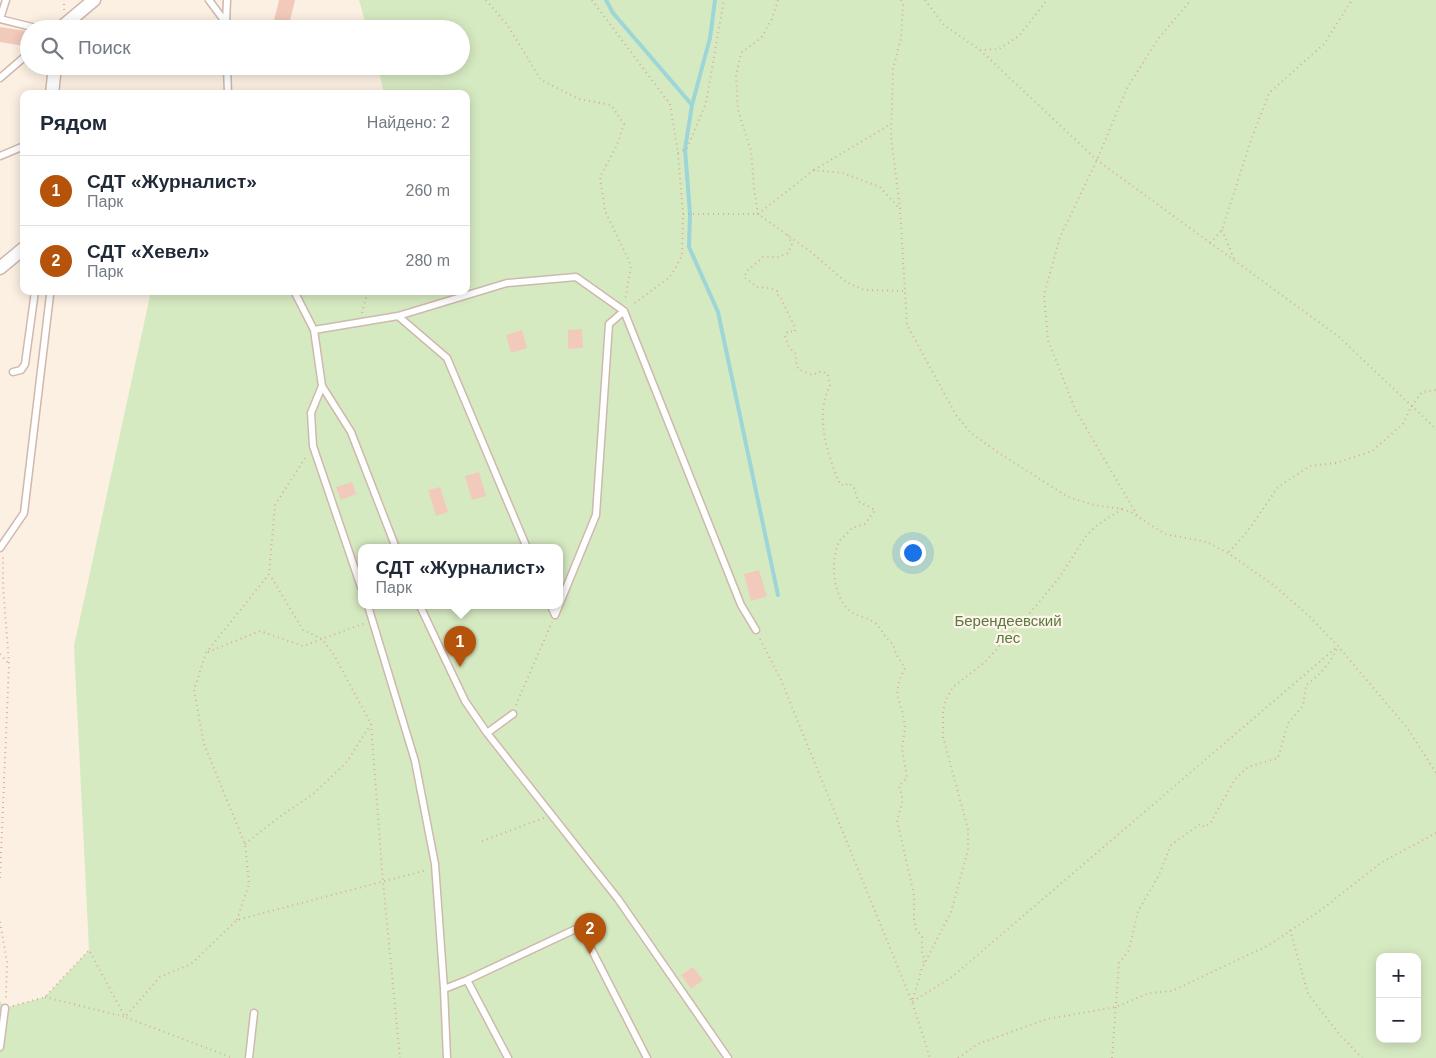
<!DOCTYPE html>
<html lang="ru">
<head>
<meta charset="utf-8">
<style>
	body { margin:0; font-family:Helvetica,sans-serif; background:#f2f2f3; color:#1f2937 }
	.controls { position:absolute; right:15px; bottom:15px; display:grid; overflow:hidden; border-radius:10px; box-shadow:0 2px 12px #0003 }
	.controls button { width:45px; height:45px; display:grid; place-items:center; padding:0; border:0; border-bottom:1px solid #e0e1e3; background:#fff; color:#1f2937; font:25px sans-serif }
	.you { position:absolute; left:912px; top:552px; width:18px; height:18px; margin:-12px; border:4px solid #fff; border-radius:50%; background:#1a73e8; box-shadow:0 0 0 8px #1a73e833 }
	.badge { display:grid; place-items:center; width:32px; height:32px; border-radius:50%; background:#b45309; color:#fff; font-size:16px; font-weight:700 }
	.pin { position:absolute; translate:-50% -41px; filter:drop-shadow(0 1px 2px #0008) }
	.pin::after { content:''; position:absolute; top:26px; width:18px; height:15px; background:inherit; clip-path:polygon(0 0,100% 0,50% 100%) }
	.popup { position:absolute; left:358px; top:544px; width:205px; height:65px; box-sizing:border-box; display:grid; place-content:center; border-radius:10px; background:#fff; filter:drop-shadow(0 1px 4px #0005); font-size:16px; white-space:nowrap; color:#747a83 }
	.popup b { font-size:19px; color:#1f2937 }
	.popup::after { content:''; position:absolute; left:50%; top:100%; margin-left:-10px; border:10px solid transparent; border-top-color:#fff }
	.list { margin:0; padding:0; list-style:none }
	h2 { display:flex; justify-content:space-between; align-items:center; height:65px; margin:0; padding:0 20px; font-size:21px }
	h2 small { font-size:16px; font-weight:400; color:#747a83 }
	.list li { display:grid; grid-template-columns:32px 1fr auto; gap:15px; align-items:center; box-sizing:border-box; height:70px; padding:0 20px; border-top:1px solid #e0e1e3 }
	.list b { display:block; font-size:19px; white-space:nowrap }
	.list p { margin:0; font-size:16px; white-space:nowrap; color:#747a83 }
	.list em { font-size:16px; font-style:normal; color:#747a83 }
	.icon { flex:none; width:28px; height:28px; fill:none; stroke:currentColor; stroke-width:2; stroke-linecap:round; stroke-linejoin:round }
	.map { position:relative; flex:none; width:1436px; height:1058px; overflow:hidden }
	.search { position:absolute; background:#fff; box-shadow:0 2px 12px #0003; left:20px; top:20px; width:450px; height:55px; display:flex; align-items:center; gap:12px; box-sizing:border-box; padding:0 18px; border-radius:28px; color:#747a83; font-size:19px }
	.panel { position:absolute; background:#fff; box-shadow:0 2px 12px #0003; left:20px; top:90px; width:450px; height:205px; border-radius:10px }
	.map>svg:first-child { display:block }
</style>
</head>
<body>
<div class="map">
<svg width="1436" height="1058" viewBox="0 0 1436 1058">
	<rect width="100%" height="100%" fill="#fcf0e3"/>
	<path fill="#d6eac2" fill-rule="evenodd" d="M 359,0 L 1436,0 L 1436,1058 L 0,1058 L 0,1001 L 5,1008 L 45,997 L 89,950 L 74,646 L 151,291 L 466,291 L 466,94 L 384,94 L 378,66 L 461,66 L 461,29 L 367,29 ZM 361,548 L 559,548 L 559,606 L 361,606 ZM 1380,957 L 1417,957 L 1417,1039 L 1380,1039 Z"/>
	<g fill="none" stroke-linecap="round" stroke-linejoin="round">
		<path stroke="#9ed5d7" stroke-width="4" d="M 606,0 L 613,13 L 692,105
			M 715,0 L 710,38 L 692,105 L 685,149 L 690,214 L 689,247 L 718,312 L 778,595"/>
	</g>
	<path fill="#f2cabb" d="M 279,0 L 295,0 L 288,29 L 272,29 Z
		M 0,27 L 26,31 L 24,46 L 0,42 Z
		M 582,329 L 583,348 L 568,349 L 568,330 Z
		M 522,330 L 527,348 L 511,353 L 506,335 Z
		M 479,472 L 486,496 L 472,500 L 465,476 Z
		M 352,482 L 356,494 L 341,500 L 336,487 Z
		M 440,487 L 448,512 L 436,516 L 428,490 Z
		M 759,570 L 767,596 L 751,601 L 744,574 Z
		M 693,967 L 703,980 L 691,989 L 681,975 Z"/>
	<g fill="none" stroke-linecap="round" stroke-linejoin="round">
		<defs>
			<path id="lane" d="M 209,0 L 226,23 L 227,0
				M 0,19 L 40,29
				M 0,19 L 6,0
				M 227,66 L 228,94
				M 0,78 L 29,53
				M 0,156 L 24,146
				M 294,291 L 314,330 L 322,386 L 351,432 L 396,548
				M 624,311 L 741,605 L 756,630
				M 398,316 L 447,358 L 527,548
				M 314,330 L 398,316 L 507,283 L 576,277 L 624,311 L 609,324 L 596,515 L 555,615
				M 13,372 L 21,370 L 25,364 L 35,291
				M 322,386 L 311,413 L 313,446 L 361,587
				M 0,548 L 24,513 L 50,295 L 48,291
				M 368,606 L 415,761 L 435,864 L 444,989 L 447,1058
				M 420,606 L 465,701 L 487,733 L 618,899 L 728,1058
				M 551,606 L 555,615
				M 487,733 L 513,714
				M 467,980 L 508,1058
				M 444,989 L 467,980 L 580,927 L 647,1058
				M 0,1047 L 5,1008
				M 249,1058 L 254,1013"/>
			<path id="street" d="M 62,29 L 63,26 L 94,0
				M 52,94 L 55,66
				M 0,268 L 24,248"/>
		</defs>
		<use href="#lane" stroke="#cfb8ad" stroke-width="9"/>
		<use href="#street" stroke="#cfb8ad" stroke-width="15"/>
		<path stroke="#d6ad9e" stroke-width="2" stroke-dasharray="1 4" stroke-linecap="butt" d="M 486,0 L 508,26 L 541,80 L 579,99 L 611,105 L 624,124 L 617,145 L 600,177 L 605,211 L 631,265 L 625,301
			M 592,0 L 670,104 L 678,153 L 683,214 L 682,256 L 670,277 L 632,305
			M 778,0 L 772,19 L 761,38 L 741,53 L 736,76 L 738,110 L 751,151 L 754,188 L 758,214 L 811,252 L 846,282 L 864,290 L 905,291
			M 901,0 L 903,5 L 901,38 L 893,69 L 891,137 L 900,208 L 907,325 L 956,415 L 971,433 L 999,453 L 1068,497 L 1094,505 L 1122,509 L 1132,513 L 1165,534 L 1207,542 L 1228,553 L 1276,587 L 1310,617 L 1338,646 L 1408,729 L 1436,773
			M 925,0 L 944,25 L 980,50 L 999,49 L 1019,36 L 1047,0
			M 64,10 L 64,0
			M 980,50 L 1097,160 L 1339,337 L 1436,429
			M 678,153 L 687,148 L 706,103 L 724,0
			M 814,170 L 891,124
			M 683,214 L 758,214 L 814,170 L 843,173 L 880,187 L 899,208
			M 1222,230 L 1234,259
			M 788,235 L 792,244 L 788,253 L 778,257 L 763,257 L 747,271 L 744,277 L 757,287 L 770,288 L 777,291 L 777,295 L 780,296 L 795,328 L 795,332 L 788,331 L 785,336 L 789,347 L 796,354 L 796,361 L 798,369 L 812,375 L 822,371 L 828,375 L 830,386 C 814,415 828,456 840,484 L 844,486 L 849,483 L 854,488 L 858,501 L 875,510 L 865,524 L 852,528 C 848,534 842,537 839,542 C 830,560 833,595 848,609 C 856,617 868,617 875,623 C 883,630 885,639 893,644 L 896,654 L 905,668 L 899,681 L 897,694 L 903,714 L 905,728 L 902,748 L 907,778 L 899,786 L 902,795 L 902,804 L 897,820 L 914,895 L 914,919 L 916,929 L 922,937 L 922,952 L 924,958 L 923,965
			M 1210,243 L 1222,230 L 1250,143 L 1269,93 L 1324,44 L 1352,0
			M 362,313 L 368,291
			M 1122,509 L 1096,526 L 1086,536 L 1059,578 L 1036,606 L 984,663 L 953,687 L 945,701 L 943,712 L 943,737 L 968,829 L 968,850 L 951,912 L 922,968 L 912,1002 L 952,977 L 1338,646
			M 1137,515 L 1075,409 L 1048,340 L 1044,295 L 1060,237 L 1097,160 L 1127,88 L 1158,39 L 1191,0
			M 1229,552 L 1247,532 L 1278,487 L 1310,466 L 1336,463 L 1372,451 L 1403,424 L 1411,407 L 1422,392 L 1436,390
			M 760,639 L 781,680 L 912,1002 L 930,1058
			M 208,652 L 260,631 L 303,646 L 365,623
			M 0,654 L 9,664
			M 516,705 L 552,622
			M 371,724 L 383,882 L 400,1058
			M 482,841 L 544,818
			M 245,844 L 282,815 L 312,795 L 346,763 L 371,724 L 334,655 L 322,639 L 303,630 L 270,575
			M 0,878 L 9,664 L 3,585 L 3,557
			M 237,920 L 249,884 L 245,844 L 204,744 L 194,690 L 206,653 L 269,574 L 275,505 L 307,455
			M 0,922 L 7,962 L 6,999
			M 1290,930 L 1308,994 L 1340,1035 L 1362,1058
			M 45,997 L 125,1017 L 160,977 L 191,964 L 237,920 L 427,870
			M 13,1006 L 45,997 L 89,950 L 125,1017 L 233,1058
			M 958,1058 L 978,1044 L 1047,1019 L 1116,1007 L 1149,993 L 1172,991 L 1269,945 L 1321,910 L 1382,862 L 1436,833
			M 1112,1058 L 1119,963 L 1129,950 L 1138,911 L 1159,875 L 1171,845 L 1200,824 L 1205,827 L 1211,822 L 1235,779 L 1248,767 L 1278,758 L 1288,723 L 1303,706 L 1306,685 C 1319,676 1331,663 1337,648"/>
		<use href="#lane" stroke="#fff" stroke-width="6"/>
		<use href="#street" stroke="#fff" stroke-width="12"/>
	</g>
	<g text-anchor="middle" stroke-width="4.5" stroke-linejoin="round" paint-order="stroke">
		<g font-size="15" fill="#587a41" stroke="#fff4e9">
			<text x="1008" y="626">Берендеевский<tspan x="1008" dy="17">лес</tspan></text>
		</g>
	</g>
</svg>
<div class="controls">
<button>+</button>
<button>−</button>
</div>
<div class="you"></div>
<div class="pin badge" style="left:460px;top:667px">1</div>
<div class="popup"><b>СДТ «Журналист»</b>Парк</div>
<div class="pin badge" style="left:590px;top:954px">2</div>
<div class="search"><svg class="icon" aria-label="search" viewBox="0 0 24 24"><circle cx="10" cy="10" r="6"/><path d="M15 15l6 6"/></svg>Поиск</div>
<section class="panel">
<h2>Рядом<small>Найдено: 2</small></h2>
<ul class="list">
<li><span class="badge">1</span><div><b>СДТ «Журналист»</b><p>Парк</p></div><em>260 m</em></li>
<li><span class="badge">2</span><div><b>СДТ «Хевел»</b><p>Парк</p></div><em>280 m</em></li>
</ul>
</section>
</div>
</body>
</html>
